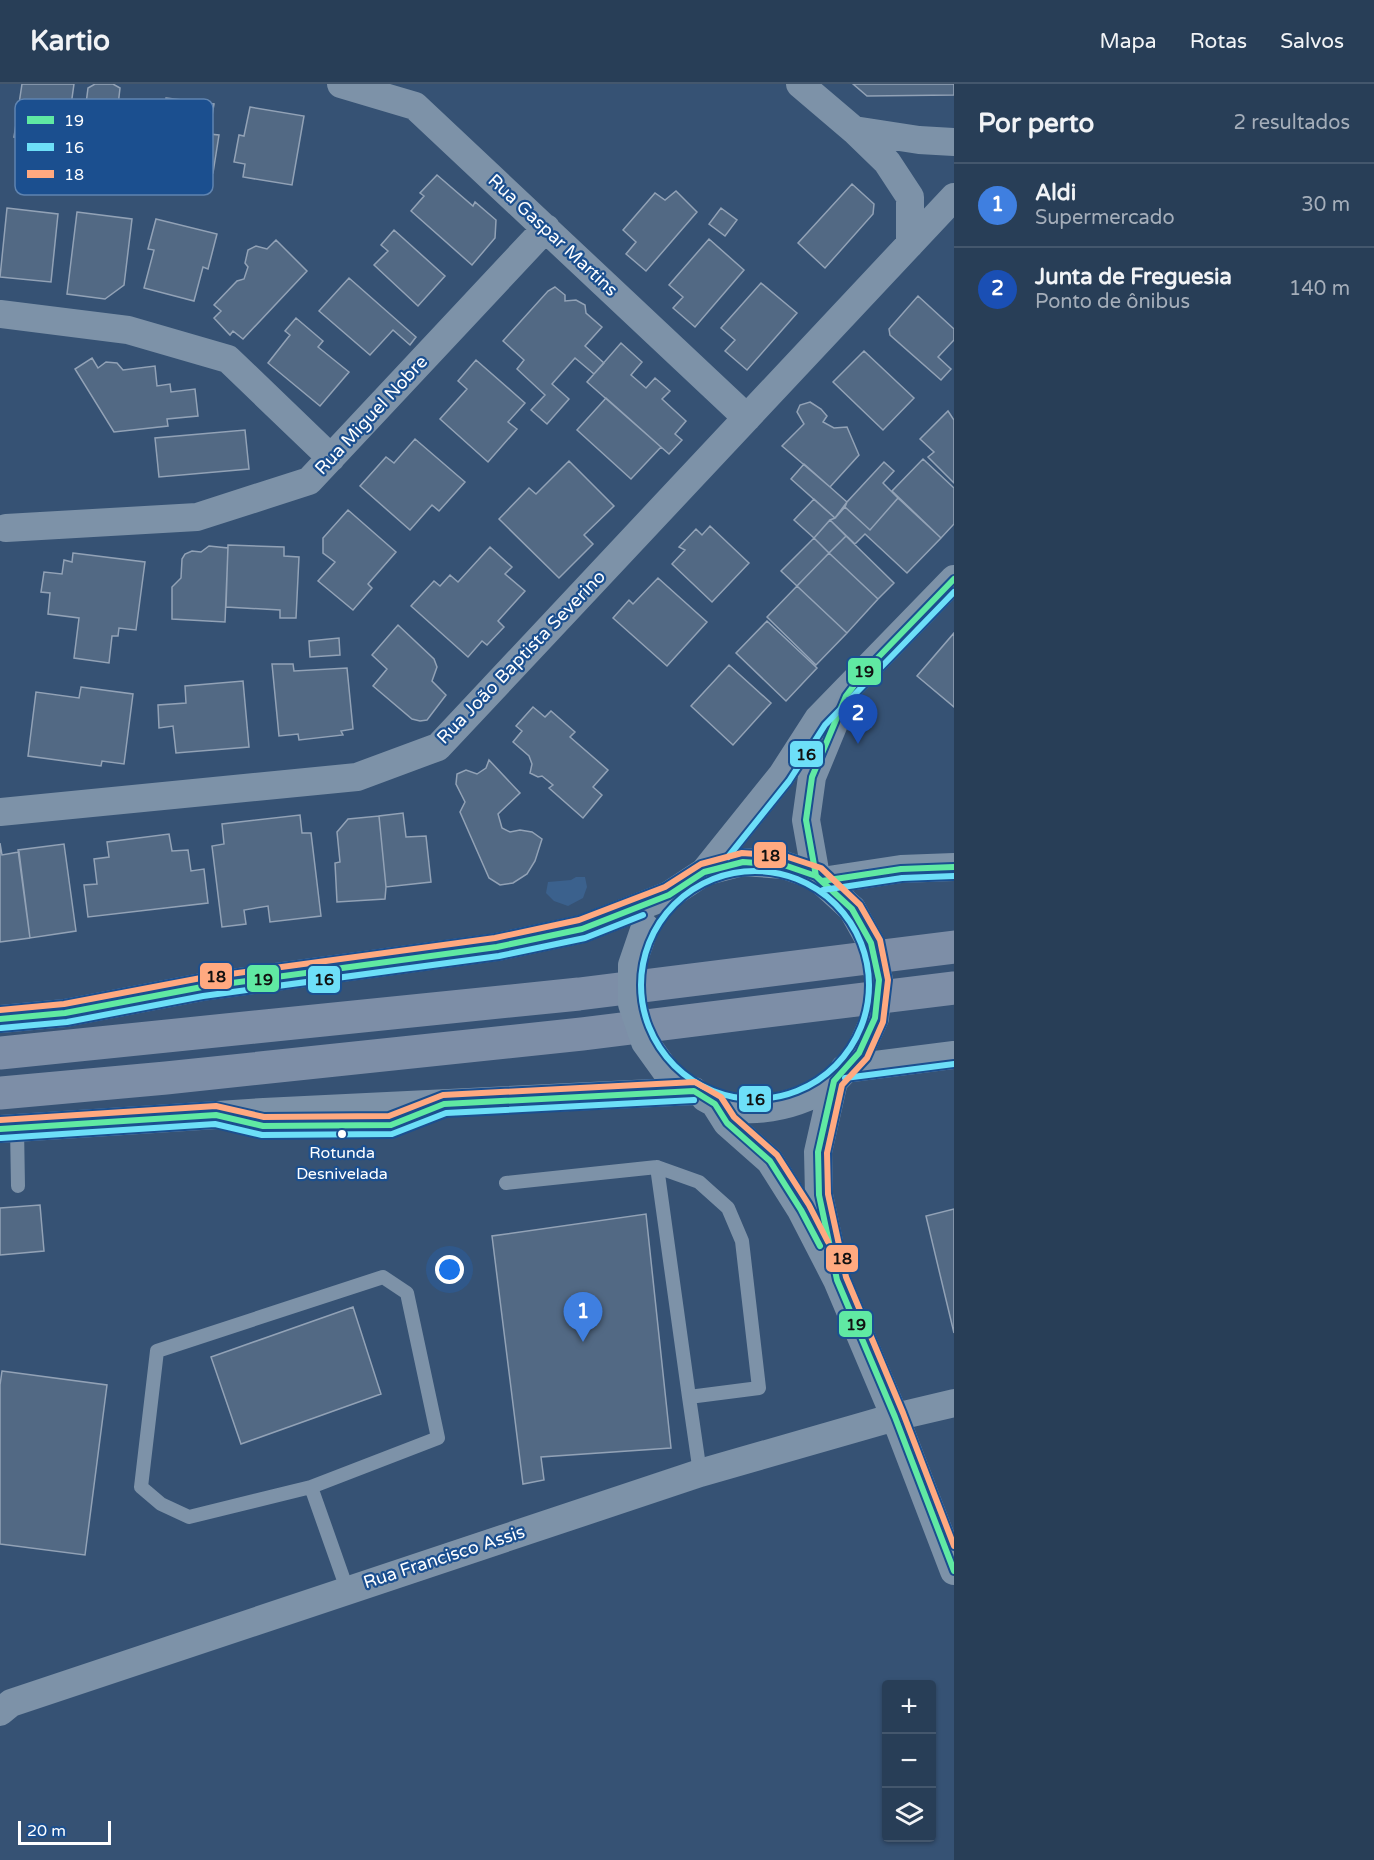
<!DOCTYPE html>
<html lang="pt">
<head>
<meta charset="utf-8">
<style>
	body { margin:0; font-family:"Varela Round",sans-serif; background:#30455d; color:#f1f3f6 }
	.controls { position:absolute; right:18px; bottom:18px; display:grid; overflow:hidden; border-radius:6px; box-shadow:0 2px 4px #0004 }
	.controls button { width:54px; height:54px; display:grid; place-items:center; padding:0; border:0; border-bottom:2px solid #44576d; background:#283e57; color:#f1f3f6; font:30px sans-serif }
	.scale { position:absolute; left:18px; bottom:15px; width:93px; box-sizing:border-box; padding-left:6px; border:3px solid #fff; border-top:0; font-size:16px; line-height:21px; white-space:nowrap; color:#fff; -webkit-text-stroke:4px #1b4f8f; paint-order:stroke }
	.you { position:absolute; left:450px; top:1186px; width:21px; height:21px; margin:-15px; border:4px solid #fff; border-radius:50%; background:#1a73e8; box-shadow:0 0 0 9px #1a73e833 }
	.badge { display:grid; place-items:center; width:39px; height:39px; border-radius:50%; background:#ea580c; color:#fff; font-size:20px; font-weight:700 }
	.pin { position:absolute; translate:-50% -50px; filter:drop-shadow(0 2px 3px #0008) }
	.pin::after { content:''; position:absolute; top:32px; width:21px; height:18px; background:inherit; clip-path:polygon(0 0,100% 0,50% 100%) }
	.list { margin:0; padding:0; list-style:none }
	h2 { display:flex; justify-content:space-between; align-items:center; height:78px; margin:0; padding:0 24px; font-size:26px }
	h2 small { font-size:20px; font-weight:400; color:#a5aeba }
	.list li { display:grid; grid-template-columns:39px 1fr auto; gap:18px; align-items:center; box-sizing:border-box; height:84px; padding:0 24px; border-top:2px solid #44576d }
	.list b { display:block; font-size:22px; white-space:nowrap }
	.list p { margin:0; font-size:20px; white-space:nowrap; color:#a5aeba }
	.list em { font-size:20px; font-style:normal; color:#a5aeba }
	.icon { flex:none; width:33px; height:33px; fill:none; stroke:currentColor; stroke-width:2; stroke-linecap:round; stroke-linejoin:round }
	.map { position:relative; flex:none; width:954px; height:1776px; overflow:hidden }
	header { display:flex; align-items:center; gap:36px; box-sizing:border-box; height:84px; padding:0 30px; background:#283e57; border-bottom:2px solid #44576d }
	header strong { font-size:28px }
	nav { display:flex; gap:33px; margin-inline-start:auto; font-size:21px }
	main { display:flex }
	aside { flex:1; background:#283e57 }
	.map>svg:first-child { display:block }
</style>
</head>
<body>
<header>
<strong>Kartio</strong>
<nav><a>Mapa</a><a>Rotas</a><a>Salvos</a></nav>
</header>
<main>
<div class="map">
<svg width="954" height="1776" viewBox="0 0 954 1776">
	<rect width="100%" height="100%" fill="#365274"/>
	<path fill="#3b618d" d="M 576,793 L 585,793 L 587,803 L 583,814 L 568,822 L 554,817 L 546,809 L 548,798 L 571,796 Z"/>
	<path fill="#526984" stroke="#92a2b6" stroke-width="1.5" d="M 22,0 L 74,0 L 64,71 L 19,64 L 21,54 L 14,53 Z
		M 95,0 L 113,0 L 120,4 L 116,39 L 142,42 L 137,78 L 85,71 L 92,21 L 86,20 L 88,4 Z
		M 853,0 L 954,0 L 954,11 L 867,12 Z
		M 166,14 L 214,20 L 209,50 L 219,51 L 213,89 L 157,81 Z
		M 250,23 L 304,32 L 292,101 L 243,93 L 245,80 L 234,78 L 239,51 L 244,52 Z
		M 437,91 L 473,122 L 475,118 L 496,136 L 495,154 L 472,181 L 411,127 L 424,112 L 420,109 Z
		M 852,100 L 874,120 L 873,130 L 825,184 L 798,159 Z
		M 676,107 L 697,128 L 646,187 L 626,170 L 636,158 L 623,146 L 655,109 L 665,116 Z
		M 7,124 L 58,130 L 51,198 L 0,193 Z
		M 721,124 L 737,136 L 725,152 L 709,140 Z
		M 77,128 L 132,135 L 124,201 L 105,215 L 67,210 Z
		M 156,135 L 217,150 L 208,185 L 203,183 L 194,217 L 144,204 L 154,166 L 148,165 Z
		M 394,146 L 445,192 L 418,222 L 374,181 L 388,167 L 381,161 Z
		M 709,155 L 744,186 L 695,243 L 673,224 L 683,213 L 669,201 Z
		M 276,156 L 307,187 L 243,255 L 233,247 L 230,251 L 214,234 L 221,227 L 214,221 L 237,197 L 244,195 L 248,183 L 245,179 L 248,166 L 256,162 L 267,165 Z
		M 349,194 L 416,253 L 410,261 L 393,246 L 370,271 L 319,227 Z
		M 761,199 L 797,229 L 747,286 L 725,267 L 735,256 L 721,244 Z
		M 555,203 L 565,211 L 565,217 L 576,216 L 585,221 L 586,229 L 602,243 L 585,262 L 604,279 L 594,290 L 575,274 L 552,300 L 569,315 L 547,340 L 531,326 L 545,311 L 517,285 L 524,276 L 503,257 L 548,207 Z
		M 918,212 L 954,245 L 954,256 L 938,273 L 951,285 L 941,296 L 890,251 L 889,245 Z
		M 296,234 L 323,257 L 318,263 L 349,288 L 320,322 L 268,279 L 290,251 L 285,247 Z
		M 621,259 L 642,278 L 631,291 L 646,304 L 655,294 L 670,307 L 662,315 L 686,337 L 675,350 L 682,356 L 669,370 L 587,298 Z
		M 864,267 L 914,314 L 883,346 L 833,298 Z
		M 92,274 L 98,284 L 106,278 L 117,279 L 123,286 L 155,282 L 157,302 L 170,300 L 171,308 L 195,305 L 198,332 L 167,335 L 168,342 L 114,348 L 75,285 Z
		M 476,276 L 525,319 L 508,338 L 517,345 L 488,378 L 440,335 L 467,305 L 458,297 Z
		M 606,314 L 661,363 L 631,395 L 577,346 Z
		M 810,318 L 821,325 L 827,332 L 823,338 L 834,344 L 847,343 L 859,371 L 830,403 L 782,362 L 804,340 L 797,328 L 800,321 Z
		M 948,327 L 954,336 L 954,399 L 928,373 L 934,368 L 920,355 Z
		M 245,346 L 249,385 L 159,393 L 155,354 Z
		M 415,355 L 465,398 L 439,427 L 432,421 L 410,446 L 360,402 L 386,373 L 394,379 Z
		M 923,375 L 954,404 L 954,440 L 941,454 L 892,407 Z
		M 569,377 L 614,422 L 584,451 L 593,460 L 559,494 L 499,435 L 529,404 L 536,410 Z
		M 884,378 L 894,387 L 883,399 L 898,414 L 870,446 L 845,423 L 847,418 Z
		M 804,380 L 847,418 L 835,434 L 791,395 Z
		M 898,414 L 941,454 L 907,489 L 865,450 L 855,460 L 830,436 L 835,434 L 845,423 L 870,446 Z
		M 814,415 L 835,434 L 830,436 L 814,454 L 794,436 Z
		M 348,426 L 396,468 L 368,500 L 372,504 L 353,526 L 318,497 L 335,478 L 323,469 L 323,454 Z
		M 830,436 L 846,452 L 829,469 L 814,454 Z
		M 710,442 L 749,479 L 712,518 L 672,480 L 685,466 L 679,463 L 696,445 L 702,451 Z
		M 846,452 L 894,499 L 878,515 L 829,469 Z
		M 814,454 L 829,469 L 797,502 L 781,487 Z
		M 228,461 L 284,463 L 284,472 L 299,473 L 296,534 L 280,534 L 280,526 L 226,523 Z
		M 209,462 L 228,464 L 225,538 L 172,535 L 172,503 L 181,494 L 182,475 L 185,470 L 192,467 L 201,468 Z
		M 490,463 L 512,483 L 505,490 L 525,507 L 498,537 L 504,543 L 487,561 L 482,557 L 468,573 L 411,522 L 434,497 L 440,502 L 450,491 L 458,498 Z
		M 73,469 L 145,478 L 136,546 L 119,544 L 118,552 L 112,552 L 109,579 L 74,574 L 79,534 L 48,530 L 50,509 L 41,508 L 44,488 L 62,490 L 64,476 L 72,478 Z
		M 829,469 L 878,515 L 847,549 L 797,502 Z
		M 658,494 L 707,538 L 667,582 L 613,534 L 629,516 L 633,520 Z
		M 797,502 L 847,549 L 816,581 L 767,533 Z
		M 767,537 L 817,584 L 786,617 L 736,569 Z
		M 398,541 L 434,575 L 437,583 L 432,597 L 446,611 L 427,636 L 420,637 L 412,635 L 373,602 L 387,585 L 372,571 Z
		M 954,549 L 954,623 L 917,592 Z
		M 339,554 L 340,571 L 310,573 L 309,557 Z
		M 272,580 L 293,580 L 294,587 L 347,584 L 353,645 L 341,647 L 343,651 L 299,656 L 298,650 L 279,652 Z
		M 729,581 L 771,619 L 733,661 L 691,622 Z
		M 243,597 L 249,663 L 176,669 L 173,642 L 159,644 L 158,621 L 186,619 L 185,602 Z
		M 81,603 L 133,610 L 124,680 L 102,677 L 101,682 L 28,672 L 36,608 L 79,614 Z
		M 533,623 L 545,633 L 551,627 L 575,648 L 570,653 L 608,686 L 593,703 L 602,711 L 583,734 L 549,704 L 553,701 L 542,692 L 538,693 L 530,689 L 532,680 L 529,672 L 513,658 L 522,647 L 516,642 Z
		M 489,676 L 520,709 L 498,730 L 502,744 L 510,748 L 520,746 L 532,748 L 542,755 L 535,777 L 527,790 L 513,799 L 500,801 L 489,794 L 460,728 L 465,718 L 456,700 L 457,690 L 466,686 L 477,690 L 486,684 Z
		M 403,729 L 406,753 L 426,752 L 431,798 L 386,803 L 379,732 Z
		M 300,731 L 302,749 L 311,749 L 321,832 L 270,838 L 268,822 L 244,826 L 246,840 L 222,843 L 212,762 L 224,760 L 222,740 Z
		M 379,732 L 386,803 L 385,815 L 337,818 L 335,779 L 340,778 L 337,748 L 348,735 Z
		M 169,750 L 172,767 L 188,766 L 191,787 L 204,785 L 208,819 L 88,833 L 84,801 L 97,800 L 94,775 L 109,773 L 107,758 Z
		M 0,759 L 2,771 L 19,768 L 30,854 L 0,858 Z
		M 64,760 L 76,847 L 30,854 L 18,766 Z
		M 40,1121 L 44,1167 L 0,1171 L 0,1124 Z
		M 954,1125 L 954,1249 L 926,1132 Z
		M 646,1130 L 671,1364 L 541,1373 L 544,1396 L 523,1400 L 492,1152 Z
		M 353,1223 L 381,1310 L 241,1360 L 211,1273 Z
		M 2,1287 L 107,1301 L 85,1471 L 0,1460 L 0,1301 Z"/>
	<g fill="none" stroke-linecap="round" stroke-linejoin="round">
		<path stroke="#7d92a8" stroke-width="14" d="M 253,1040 L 263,1042 L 391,1041 L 421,1029
			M 17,1044 L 18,1102
			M 657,1083 L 689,1313
			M 506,1099 L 657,1083 L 699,1098 L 728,1124 L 742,1157 L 759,1304 L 689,1313 L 700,1389
			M 311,1403 L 189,1433 L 161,1420 L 141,1403 L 157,1267 L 383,1193 L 407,1209 L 438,1354 L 311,1403 L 347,1505"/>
		<path stroke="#7d92a8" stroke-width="28" d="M 341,0 L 415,22 L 747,334
			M 800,0 L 854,46 L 919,56 L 954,58
			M 854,46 L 887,78 L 910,113 L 910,160
			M 0,230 L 128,246 L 228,275 L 331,374
			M 6,444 L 197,433 L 309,397 L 546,144
			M 0,728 L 357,693 L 438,663 L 954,113
			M 704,788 L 782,691 L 818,635 L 954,495
			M 816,792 L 806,736 L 812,693 L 838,630
			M 822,797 L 901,785 L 954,783
			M 0,935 L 65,929 L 202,903 L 497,863 L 582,845 L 669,811 L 704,788 L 743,778 L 784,781 L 816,792 L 852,825
			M 844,985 L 954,971
			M 705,1014 C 740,1036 804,1023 834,997 C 843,989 851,978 859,969
			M 715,1020 L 727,1039 L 770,1077 L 801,1126 L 837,1196 L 895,1333 L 954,1487
			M 0,1045 L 264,1028 L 694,1007
			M 829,1158 L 819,1111 L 818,1068 L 834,997
			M 0,1628 L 11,1619 L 700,1389 L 895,1333 L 954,1319"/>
		<path stroke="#7d8ea7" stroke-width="33" d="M 0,969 L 579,910 L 954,863
			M 0,1009 L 166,994 L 582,950 L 954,904"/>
		<path stroke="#7d92a8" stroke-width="28" d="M 852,825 L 871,859 L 879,896 L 875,934 L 859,969
			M 645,843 L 632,881 L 632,920 L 645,958 L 668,990"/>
		<defs>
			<path id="bus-1" d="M 816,792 L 806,736 L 812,693 L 846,612 L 864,588 L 954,495
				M 822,797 L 901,785 L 954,783
				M 0,935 L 65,929 L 202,903 L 497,863 L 582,845 L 669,811 L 704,788 L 743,778 L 784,781 L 816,792 L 852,825 L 871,859 L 879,896 L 875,934 L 859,969 L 834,997 L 818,1068 L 819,1111 L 837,1196 L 895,1333 L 954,1487
				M 0,1045 L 216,1031 L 263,1042 L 391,1041 L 444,1020 L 694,1007 L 715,1020 L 727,1039 L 770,1077 L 801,1126 L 820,1162"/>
			<path id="bus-2" d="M 728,773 L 789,697 L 825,641 L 954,508
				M641 901a114 114 0 1 1 228 0a114 114 0 1 1-228 0Z
				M 823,806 L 902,794 L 954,792
				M 1,944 L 67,938 L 203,912 L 499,872 L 585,854 L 643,831
				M 845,994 L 954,980
				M 1,1054 L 215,1040 L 262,1051 L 392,1050 L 446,1029 L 694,1016"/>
			<path id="bus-3" d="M 0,926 L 64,920 L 201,894 L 495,854 L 579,836 L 665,803 L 701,780 L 742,769 L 785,772 L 821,784 L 860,821 L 880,856 L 888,896 L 883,938 L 867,974 L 842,1001 L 827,1069 L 828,1110 L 846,1193 L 903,1329 L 954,1462
				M 0,1036 L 216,1022 L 264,1033 L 389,1032 L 443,1011 L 695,998 L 721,1013 L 734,1033 L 777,1071 L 809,1121 L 828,1158"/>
		</defs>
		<use href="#bus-1" stroke="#1b4f8f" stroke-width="10"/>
		<use href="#bus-2" stroke="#1b4f8f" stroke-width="10"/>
		<use href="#bus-3" stroke="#1b4f8f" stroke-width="10"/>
		<use href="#bus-1" stroke="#60e9a3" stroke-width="6"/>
		<use href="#bus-2" stroke="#6ddff8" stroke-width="6"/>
		<use href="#bus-3" stroke="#ffa980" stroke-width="6"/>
	</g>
	<circle fill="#fff" stroke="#1b4f8f" stroke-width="2" cx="342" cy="1050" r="5"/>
	<g text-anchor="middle" stroke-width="4.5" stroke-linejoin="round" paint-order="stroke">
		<g font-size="16" fill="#fff" stroke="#1b4f8f">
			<text x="342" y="1074">Rotunda<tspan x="342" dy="21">Desnivelada</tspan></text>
		</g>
		<g font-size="18" fill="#fff" stroke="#1b4f8f">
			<text transform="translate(553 151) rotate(43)" y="6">Rua Gaspar Martins</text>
			<text transform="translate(371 331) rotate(-47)" y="6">Rua Miguel Nobre</text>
			<text transform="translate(521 573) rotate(-46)" y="6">Rua João Baptista Severino</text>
			<text transform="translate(444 1473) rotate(-18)" y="6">Rua Francisco Assis</text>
		</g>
	</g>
	<rect x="15" y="15" width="198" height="96" rx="9" fill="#1b4f8f" stroke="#5f84b1" stroke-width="1.5"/>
	<rect x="27" y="32" width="27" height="8" fill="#60e9a3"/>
	<rect x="27" y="59" width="27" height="8" fill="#6ddff8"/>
	<rect x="27" y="86" width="27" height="8" fill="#ffa980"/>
	<g font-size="16" fill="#fff">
		<text x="64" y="42">19</text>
		<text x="64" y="69">16</text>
		<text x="64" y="96">18</text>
	</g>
	<g stroke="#1b4f8f" stroke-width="2">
		<rect x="847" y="573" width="35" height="29" rx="6" fill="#60e9a3"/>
		<rect x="789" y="656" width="35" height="28" rx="6" fill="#6ddff8"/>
		<rect x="753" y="757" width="34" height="28" rx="6" fill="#ffa980"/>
		<rect x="199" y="878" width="34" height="28" rx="6" fill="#ffa980"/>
		<rect x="246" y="880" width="34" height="29" rx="6" fill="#60e9a3"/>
		<rect x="307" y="881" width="34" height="29" rx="6" fill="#6ddff8"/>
		<rect x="738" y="1001" width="34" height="28" rx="6" fill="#6ddff8"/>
		<rect x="825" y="1160" width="34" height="29" rx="6" fill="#ffa980"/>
		<rect x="838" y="1226" width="35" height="28" rx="6" fill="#60e9a3"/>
	</g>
	<g font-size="16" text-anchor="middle" font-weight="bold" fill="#111">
		<text x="864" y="593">19</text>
		<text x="806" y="676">16</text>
		<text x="770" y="777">18</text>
		<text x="216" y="898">18</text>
		<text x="263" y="901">19</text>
		<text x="324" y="901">16</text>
		<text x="755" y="1021">16</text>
		<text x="842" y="1180">18</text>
		<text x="856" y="1246">19</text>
	</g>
</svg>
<div class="controls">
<button>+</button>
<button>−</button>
<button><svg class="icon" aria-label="layers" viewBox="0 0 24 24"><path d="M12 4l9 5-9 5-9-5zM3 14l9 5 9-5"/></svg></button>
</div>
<div class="scale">20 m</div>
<div class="you"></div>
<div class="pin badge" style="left:583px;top:1258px;background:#3f7fe0">1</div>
<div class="pin badge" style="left:858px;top:660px;background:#1a4fb4">2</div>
</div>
<aside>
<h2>Por perto<small>2 resultados</small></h2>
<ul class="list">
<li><span class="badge" style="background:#3f7fe0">1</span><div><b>Aldi</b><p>Supermercado</p></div><em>30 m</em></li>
<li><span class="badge" style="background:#1a4fb4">2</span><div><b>Junta de Freguesia</b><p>Ponto de ônibus</p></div><em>140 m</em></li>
</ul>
</aside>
</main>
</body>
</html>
